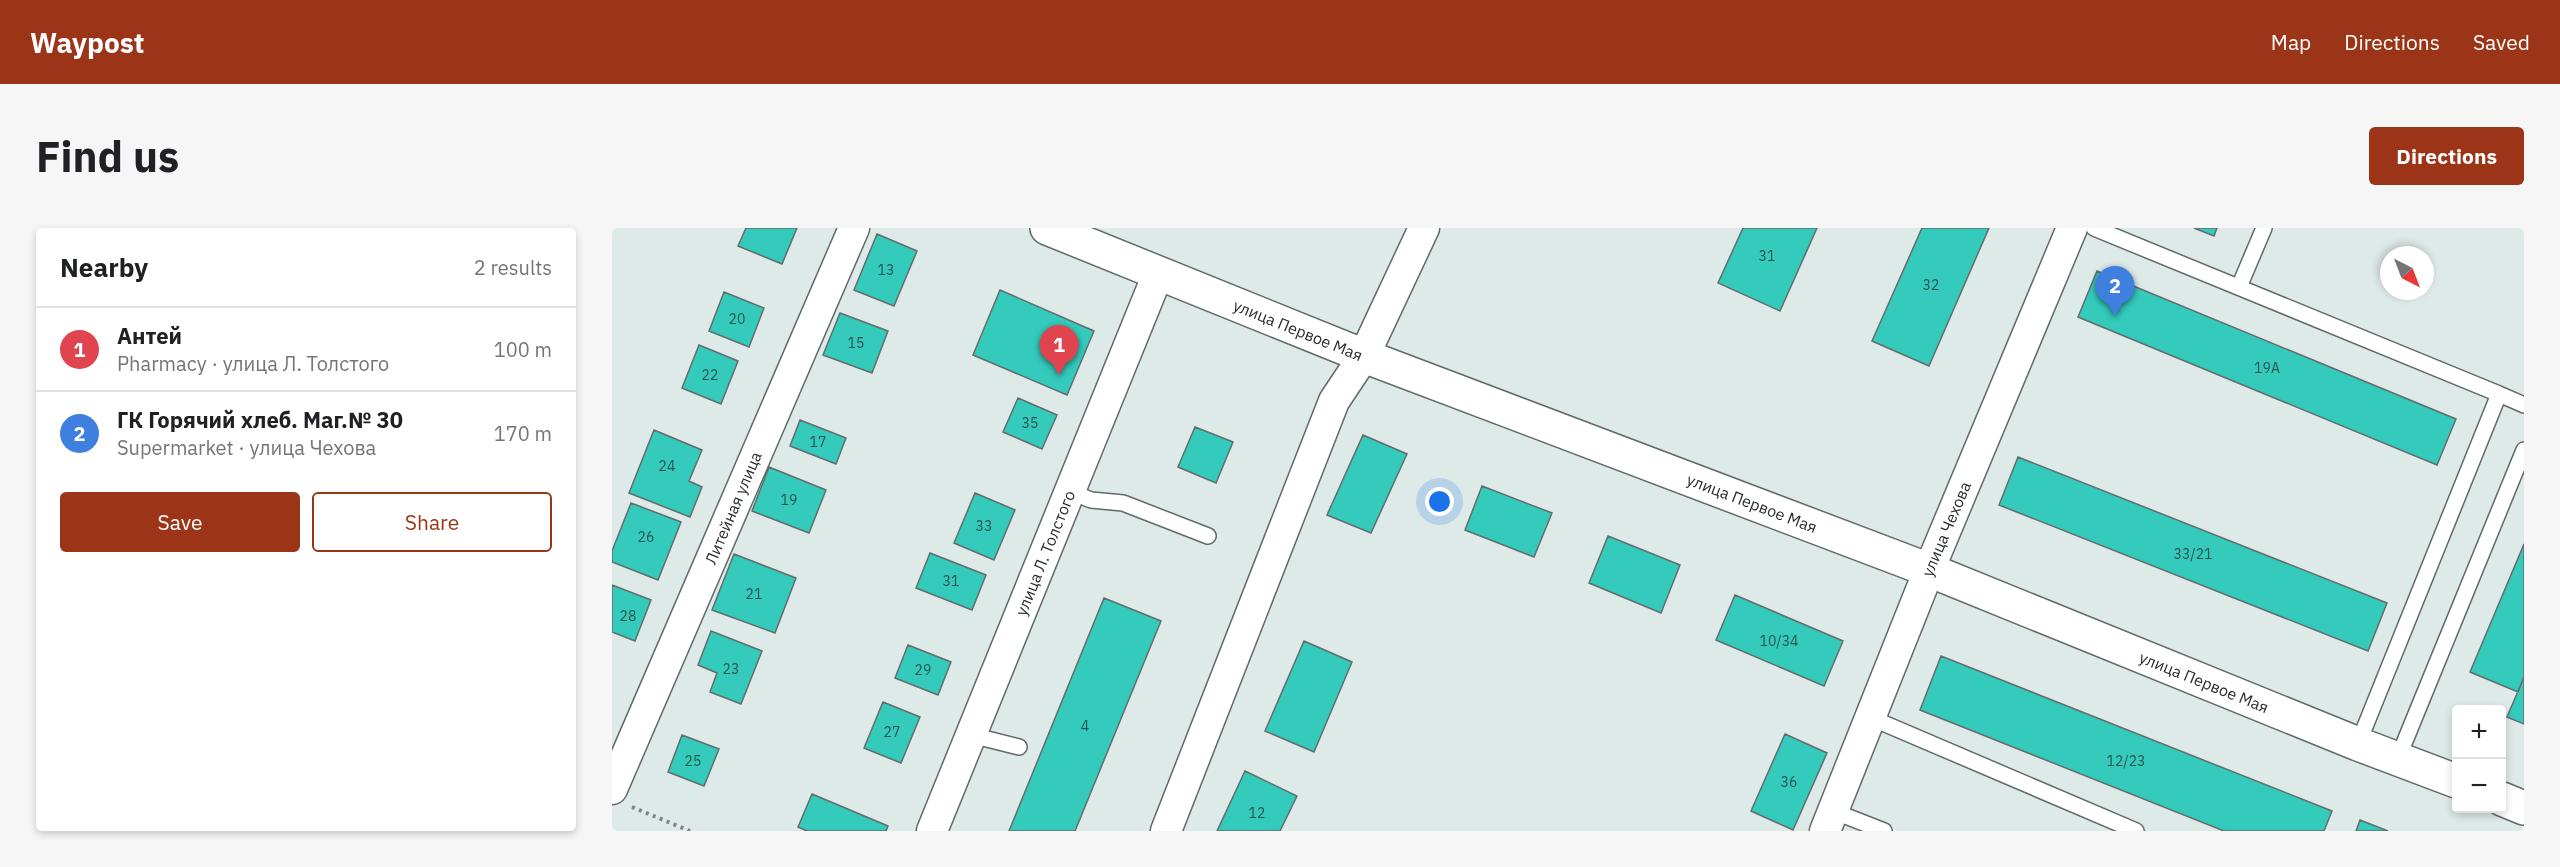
<!DOCTYPE html>
<html lang="en">
<head>
<meta charset="utf-8">
<style>
	body { margin:0; font-family:"IBM Plex Sans",sans-serif; background:#f6f6f6; color:#202124 }
	.controls { position:absolute; right:18px; bottom:18px; display:grid; overflow:hidden; border-radius:6px; box-shadow:0 3px 9px #0003 }
	.controls button { width:54px; height:54px; display:grid; place-items:center; padding:0; border:0; border-bottom:2px solid #e0e0e0; background:#fff; color:#202124; font:30px sans-serif }
	.compass { position:absolute; left:1768px; top:18px; width:54px; height:54px; border-radius:50%; background:#fff; box-shadow:0 3px 9px #0003; rotate:138deg }
	.you { position:absolute; left:828px; top:274px; width:21px; height:21px; margin:-15px; border:4px solid #fff; border-radius:50%; background:#1a73e8; box-shadow:0 0 0 9px #1a73e833 }
	.badge { display:grid; place-items:center; width:39px; height:39px; border-radius:50%; background:#9c3518; color:#fff; font-size:20px; font-weight:700 }
	.pin { position:absolute; translate:-50% -50px; filter:drop-shadow(0 2px 3px #0008) }
	.pin::after { content:''; position:absolute; top:32px; width:21px; height:18px; background:inherit; clip-path:polygon(0 0,100% 0,50% 100%) }
	.list { margin:0; padding:0; list-style:none }
	h2 { display:flex; justify-content:space-between; align-items:center; height:78px; margin:0; padding:0 24px; font-size:26px }
	h2 small { font-size:20px; font-weight:400; color:#757577 }
	.list li { display:grid; grid-template-columns:39px 1fr auto; gap:18px; align-items:center; box-sizing:border-box; height:84px; padding:0 24px; border-top:2px solid #e0e0e0 }
	.list b { display:block; font-size:22px; white-space:nowrap }
	.list p { margin:0; font-size:20px; white-space:nowrap; color:#757577 }
	.list em { font-size:20px; font-style:normal; color:#757577 }
	.actions { display:flex; gap:12px; padding:18px 24px }
	.actions a { flex:1; padding:14px 0; border:2px solid #9c3518; border-radius:6px; text-align:center; font-size:21px; color:#9c3518 }
	.actions .main { background:#9c3518; color:#fff }
	.map { position:relative; flex:none; width:1912px; height:603px; overflow:hidden; border-radius:6px }
	header { display:flex; align-items:center; gap:36px; box-sizing:border-box; height:84px; padding:0 30px; background:#9c3518; color:#fff }
	header strong { font-size:28px }
	nav { display:flex; gap:33px; margin-inline-start:auto; font-size:21px }
	.intro { display:flex; align-items:center; justify-content:space-between; box-sizing:border-box; height:144px; padding:0 36px }
	h1 { margin:0; font-size:42px }
	.button { padding:15px 27px; border-radius:6px; background:#9c3518; color:#fff; font-size:21px; font-weight:700 }
	main { display:flex; gap:36px; padding:0 36px }
	aside { flex:1; background:#fff; border-radius:6px; box-shadow:0 3px 9px #0003 }
	.map>svg:first-child { display:block }
</style>
</head>
<body>
<header>
<strong>Waypost</strong>
<nav><a>Map</a><a>Directions</a><a>Saved</a></nav>
</header>
<div class="intro"><h1>Find us</h1><a class="button">Directions</a></div>
<main>
<aside>
<h2>Nearby<small>2 results</small></h2>
<ul class="list">
<li><span class="badge" style="background:#e0444e">1</span><div><b>Антей</b><p>Pharmacy · улица Л. Толстого</p></div><em>100 m</em></li>
<li><span class="badge" style="background:#3f7fe0">2</span><div><b>ГК Горячий хлеб. Маг.№ 30</b><p>Supermarket · улица Чехова</p></div><em>170 m</em></li>
</ul>
<div class="actions"><a class="main">Save</a><a>Share</a></div>
</aside>
<div class="map">
<svg width="1912" height="603" viewBox="0 0 1912 603">
	<rect width="100%" height="100%" fill="#deeae8"/>
	<path fill="#34cabc" stroke="#636d6b" stroke-width="1.5" d="M 134,0 L 185,0 L 170,36 L 126,18 Z
		M 1131,0 L 1205,0 L 1168,83 L 1106,55 Z
		M 1310,0 L 1377,0 L 1317,138 L 1260,113 Z
		M 1582,0 L 1605,0 L 1602,8 Z
		M 265,6 L 305,23 L 282,78 L 242,62 Z
		M 1485,43 L 1844,191 L 1825,237 L 1466,89 Z
		M 388,62 L 482,103 L 455,167 L 361,127 Z
		M 112,64 L 152,80 L 137,119 L 97,103 Z
		M 228,85 L 276,103 L 260,145 L 211,127 Z
		M 87,117 L 126,133 L 109,176 L 70,160 Z
		M 406,170 L 445,187 L 430,221 L 391,204 Z
		M 188,192 L 234,210 L 224,236 L 178,218 Z
		M 583,199 L 621,214 L 604,255 L 566,239 Z
		M 42,202 L 90,222 L 77,253 L 90,259 L 78,289 L 17,265 Z
		M 751,207 L 795,226 L 759,305 L 715,287 Z
		M 1406,229 L 1775,375 L 1756,423 L 1387,277 Z
		M 157,239 L 214,262 L 197,305 L 140,283 Z
		M 870,258 L 940,285 L 922,329 L 853,302 Z
		M 363,265 L 403,282 L 382,332 L 342,315 Z
		M 19,275 L 69,294 L 46,352 L 0,334 L 0,323 Z
		M 996,308 L 1068,337 L 1049,385 L 977,355 Z
		M 1912,316 L 1912,449 L 1906,464 L 1858,444 Z
		M 318,325 L 374,347 L 360,382 L 304,360 Z
		M 122,326 L 184,350 L 163,405 L 100,382 Z
		M 0,357 L 39,372 L 23,413 L 0,404 Z
		M 1123,367 L 1231,413 L 1212,458 L 1104,412 Z
		M 492,370 L 549,393 L 463,603 L 397,603 Z
		M 99,403 L 150,423 L 129,476 L 98,464 L 105,445 L 86,437 Z
		M 692,413 L 740,434 L 702,524 L 653,503 Z
		M 296,417 L 339,434 L 326,467 L 283,450 Z
		M 1329,428 L 1720,583 L 1712,603 L 1612,603 L 1308,482 Z
		M 1912,449 L 1912,496 L 1895,489 Z
		M 271,474 L 308,489 L 289,535 L 252,520 Z
		M 1173,506 L 1215,525 L 1181,602 L 1139,583 Z
		M 70,507 L 107,521 L 92,558 L 56,544 Z
		M 633,543 L 685,568 L 668,603 L 605,603 Z
		M 200,566 L 276,598 L 274,603 L 195,603 L 186,599 Z
		M 1748,592 L 1776,603 L 1744,603 Z"/>
	<g fill="none" stroke-linecap="round" stroke-linejoin="round">
		<defs>
			<path id="lane" d="M 1482,0 L 1887,166
				M 1627,59 L 1652,0
				M 457,263 L 479,272 L 511,275 L 596,308
				M 1257,489 L 1524,603
				M 359,507 L 407,519
				M 1746,516 L 1887,166 L 1912,177
				M 1786,530 L 1912,222
				M 1221,583 L 1272,603"/>
			<path id="street" d="M 0,561 L 242,0
				M 320,603 L 546,46
				M 554,603 L 722,173 L 752,128 L 812,0
				M 1213,603 L 1317,342 L 1460,0"/>
			<path id="secondary" d="M 435,0 L 752,128 L 1317,342 L 1746,516 L 1844,553
				M 1890,571 L 1912,580"/>
		</defs>
		<use href="#lane" stroke="#606a68" stroke-width="18"/>
		<use href="#street" stroke="#606a68" stroke-width="33"/>
		<use href="#secondary" stroke="#606a68" stroke-width="36"/>
		<path stroke="#7f8786" stroke-width="4" stroke-dasharray="3 4.5" stroke-linecap="butt" d="M 20,579 L 78,603"/>
		<use href="#lane" stroke="#fff" stroke-width="15"/>
		<use href="#street" stroke="#fff" stroke-width="30"/>
		<use href="#secondary" stroke="#fff" stroke-width="33"/>
	</g>
	<g text-anchor="middle" stroke-width="5" stroke-linejoin="round" paint-order="stroke">
		<g font-size="14" fill="#2b5450">
			<text x="1155" y="33">31</text>
			<text x="274" y="47">13</text>
			<text x="1319" y="62">32</text>
			<text x="125" y="96">20</text>
			<text x="244" y="120">15</text>
			<text x="1655" y="145">19А</text>
			<text x="98" y="152">22</text>
			<text x="418" y="200">35</text>
			<text x="206" y="219">17</text>
			<text x="55" y="243">24</text>
			<text x="177" y="277">19</text>
			<text x="372" y="303">33</text>
			<text x="34" y="314">26</text>
			<text x="1581" y="331">33/21</text>
			<text x="339" y="358">31</text>
			<text x="142" y="371">21</text>
			<text x="16" y="393">28</text>
			<text x="1167" y="418">10/34</text>
			<text x="119" y="446">23</text>
			<text x="311" y="447">29</text>
			<text x="473" y="503">4</text>
			<text x="280" y="509">27</text>
			<text x="81" y="538">25</text>
			<text x="1514" y="538">12/23</text>
			<text x="1177" y="559">36</text>
			<text x="645" y="590">12</text>
		</g>
		<g font-size="16" fill="#282c2c" stroke="#fff">
			<text transform="translate(686 102) rotate(22)" y="6">улица Первое Мая</text>
			<text transform="translate(1140 275) rotate(21)" y="6">улица Первое Мая</text>
			<text transform="translate(121 280) rotate(-67)" y="6">Литейная улица</text>
			<text transform="translate(1334 301) rotate(-67)" y="6">улица Чехова</text>
			<text transform="translate(433 325) rotate(-68)" y="6">улица Л. Толстого</text>
			<text transform="translate(1592 454) rotate(22)" y="6">улица Первое Мая</text>
		</g>
	</g>
</svg>
<div class="controls">
<button>+</button>
<button>−</button>
</div>
<svg class="compass" viewBox="-18 -18 36 36"><path d="M0-13l5 13h-10z" fill="#e53935"/><path d="M0 13l5-13h-10z" fill="#757577"/></svg>
<div class="you"></div>
<div class="pin badge" style="left:447px;top:147px;background:#e0444e">1</div>
<div class="pin badge" style="left:1503px;top:88px;background:#3f7fe0">2</div>
</div>
</main>
</body>
</html>
